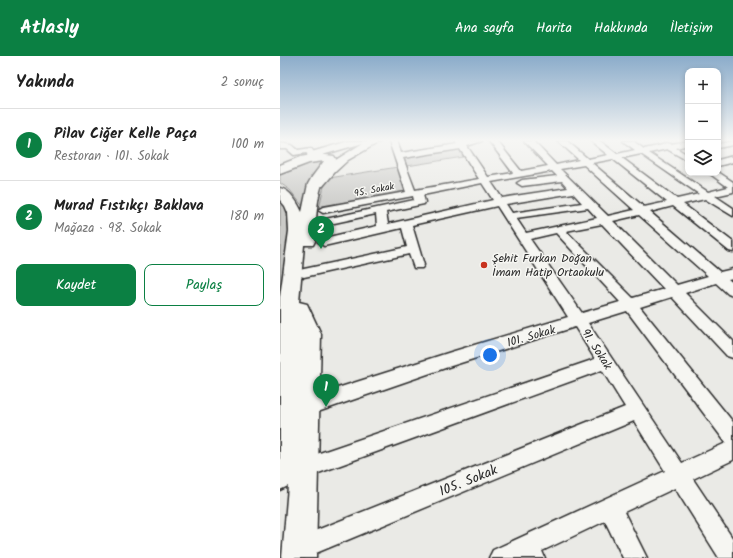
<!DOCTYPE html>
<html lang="tr">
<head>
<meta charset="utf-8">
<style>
	body { margin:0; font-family:Kalam,sans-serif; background:#f2f2f2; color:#222 }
	.controls { position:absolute; right:12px; top:12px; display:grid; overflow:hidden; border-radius:8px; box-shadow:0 2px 6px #0003 }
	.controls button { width:36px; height:36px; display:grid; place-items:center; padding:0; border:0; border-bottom:1px solid #e0e0e0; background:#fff; color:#222; font:20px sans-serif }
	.you { position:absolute; left:210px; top:299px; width:14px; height:14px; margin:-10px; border:3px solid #fff; border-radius:50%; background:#1a73e8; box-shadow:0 0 0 6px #1a73e833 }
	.badge { display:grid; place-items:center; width:26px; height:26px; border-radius:50%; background:#0b8043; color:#fff; font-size:13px; font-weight:700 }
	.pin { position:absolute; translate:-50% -33px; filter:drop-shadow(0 1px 2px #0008) }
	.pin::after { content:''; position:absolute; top:21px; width:14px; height:12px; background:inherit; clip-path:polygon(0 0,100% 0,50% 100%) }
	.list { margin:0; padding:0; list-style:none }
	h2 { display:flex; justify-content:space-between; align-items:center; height:52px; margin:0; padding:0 16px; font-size:17px }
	h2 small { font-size:13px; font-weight:400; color:#767676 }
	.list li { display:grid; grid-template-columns:26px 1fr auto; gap:12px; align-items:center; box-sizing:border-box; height:72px; padding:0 16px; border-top:1px solid #e0e0e0 }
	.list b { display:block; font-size:15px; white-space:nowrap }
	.list p { margin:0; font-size:13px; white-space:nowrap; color:#767676 }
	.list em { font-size:13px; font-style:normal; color:#767676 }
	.actions { display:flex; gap:8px; padding:12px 16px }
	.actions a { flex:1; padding:9px 0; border:1px solid #0b8043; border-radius:8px; text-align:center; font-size:14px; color:#0b8043 }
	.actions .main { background:#0b8043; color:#fff }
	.icon { flex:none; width:22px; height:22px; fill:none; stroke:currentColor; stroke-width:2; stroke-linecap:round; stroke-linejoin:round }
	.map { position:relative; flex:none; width:453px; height:502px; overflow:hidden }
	header { display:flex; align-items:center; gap:24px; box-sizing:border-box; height:56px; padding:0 20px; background:#0b8043; color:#fff }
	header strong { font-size:19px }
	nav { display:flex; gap:22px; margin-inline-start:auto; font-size:14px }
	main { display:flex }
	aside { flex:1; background:#fff }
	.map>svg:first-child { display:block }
</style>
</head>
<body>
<header>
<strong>Atlasly</strong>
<nav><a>Ana sayfa</a><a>Harita</a><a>Hakkında</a><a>İletişim</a></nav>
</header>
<main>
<aside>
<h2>Yakında<small>2 sonuç</small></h2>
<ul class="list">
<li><span class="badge">1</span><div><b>Pilav Ciğer Kelle Paça</b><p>Restoran · 101. Sokak</p></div><em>100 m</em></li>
<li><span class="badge">2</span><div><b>Murad Fıstıkçı Baklava</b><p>Mağaza · 98. Sokak</p></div><em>180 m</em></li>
</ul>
<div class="actions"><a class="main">Kaydet</a><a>Paylaş</a></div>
</aside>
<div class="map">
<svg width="453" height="502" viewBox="0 0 453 502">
	<rect width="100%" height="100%" fill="#eaeae6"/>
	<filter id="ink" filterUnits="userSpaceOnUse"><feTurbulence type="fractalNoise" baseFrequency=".025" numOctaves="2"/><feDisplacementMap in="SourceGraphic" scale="8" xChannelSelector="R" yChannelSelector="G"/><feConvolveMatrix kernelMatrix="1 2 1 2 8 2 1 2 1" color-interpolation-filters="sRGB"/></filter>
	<g filter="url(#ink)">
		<path fill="#cacac7" stroke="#7a7a79" d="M 178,92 L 183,101 L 127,110 L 124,100 Z
			M 40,103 L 46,105 L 27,129 L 24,152 L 10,134 L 0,127 L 0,118 L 14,110 Z
			M 118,111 L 125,135 L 39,152 L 44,130 L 49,122 Z
			M 0,143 L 7,150 L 10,172 L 0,278 Z"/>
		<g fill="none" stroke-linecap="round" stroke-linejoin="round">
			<defs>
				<path id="minor" d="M 109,85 L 117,85 L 121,97 L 177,88 L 175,85 L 202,85 L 187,90 L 208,121 L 233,117 L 209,85 L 217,85 L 241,115 L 268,110 L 244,85 L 253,85 L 276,109 L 299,104 L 278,85 L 287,85 L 308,103 L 328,99 L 311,85 L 320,85 L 337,98 L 355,94 L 343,85 L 353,85 L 364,93 L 382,89 L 386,87 L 390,88 L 408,85 L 408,89 L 396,92 L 408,99 L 408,105 L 387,93 L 369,97 L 428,136 L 448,131 L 429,117 L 438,116 L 453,126 L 453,136 L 435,140 L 453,152 L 453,160 L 425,143 L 403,148 L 453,186 L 453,196 L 449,195 L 393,150 L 370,156 L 440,216 L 453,213 L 453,222 L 448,223 L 453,227 L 453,240 L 448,238 L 436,227 L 405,237 L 453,285 L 453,302 L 447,300 L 392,241 L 360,251 L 453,366 L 453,404 L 413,423 L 453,483 L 453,502 L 439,502 L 395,432 L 344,456 L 367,502 L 343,502 L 325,465 L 262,495 L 265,502 L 209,502 L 213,494 L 385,415 L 354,365 L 24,502 L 12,500 L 8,492 L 12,484 L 345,351 L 322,314 L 22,423 L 15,420 L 12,413 L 15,406 L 22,403 L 315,303 L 295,271 L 171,310 L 26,360 L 20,357 L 17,351 L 20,345 L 26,342 L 171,296 L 288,261 L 217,150 L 132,169 L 144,209 L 142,212 L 134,212 L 129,198 L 24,221 L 20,220 L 18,217 L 20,214 L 24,213 L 127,191 L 122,172 L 44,190 L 38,186 L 40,183 L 97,170 L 96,158 L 45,169 L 40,166 L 41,164 L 134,144 L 133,140 L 43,157 L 38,154 L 43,151 L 126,136 ZM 180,93 L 199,123 L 135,134 L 123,102 ZM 361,98 L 419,138 L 397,143 L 342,102 ZM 333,103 L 387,146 L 364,151 L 312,107 ZM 304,109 L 354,154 L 328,160 L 280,113 ZM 272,115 L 277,120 L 242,124 L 237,127 L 242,130 L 282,125 L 288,132 L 222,142 L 211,126 ZM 202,127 L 213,144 L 108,168 L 106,156 L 144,148 L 145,146 L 143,139 ZM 293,137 L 302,147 L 232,157 L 226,148 ZM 308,152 L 317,162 L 246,177 L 236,162 ZM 359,159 L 428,220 L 397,229 L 333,165 ZM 322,168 L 384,233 L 353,242 L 286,175 ZM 276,177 L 340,246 L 302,257 L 250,183 ZM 347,255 L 446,387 L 402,407 L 308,267 Z
					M 453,85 L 453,89 L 438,92 L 438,88 Z
					M 0,87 L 12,89 L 18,94 L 31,92 L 36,99 L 32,101 L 26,97 L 14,99 L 7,93 L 0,93 Z
					M 453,100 L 453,106 L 438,110 L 438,104 Z"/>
				<path id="major" d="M 69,85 L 101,85 L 68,104 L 55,116 L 43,130 L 35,130 L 33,128 L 35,126 L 54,105 L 83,87 L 32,102 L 28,101 L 27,99 L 28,97 Z"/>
				<path id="highway" d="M 38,98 L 54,100 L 56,103 C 55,113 45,118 42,128 C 36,146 36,166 35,185 L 33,189 L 24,189 L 19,246 L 27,248 L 41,278 L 36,502 L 2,502 L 8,430 L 0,434 L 0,241 L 9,175 L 8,157 L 5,150 L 0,144 L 0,132 C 10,134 18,147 22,156 L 28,128 L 32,121 L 44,105 L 29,107 L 0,118 L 0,109 L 20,101 Z"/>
			</defs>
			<use href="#minor" stroke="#2b2b2b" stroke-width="3"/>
			<use href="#major" stroke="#2b2b2b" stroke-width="3"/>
			<use href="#highway" stroke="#2b2b2b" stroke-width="3"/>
			<use href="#minor" fill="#f6f6f2" fill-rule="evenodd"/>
			<use href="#major" fill="#f6f6f2" fill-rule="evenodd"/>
			<use href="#highway" fill="#f6f6f2" fill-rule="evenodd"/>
		</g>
	</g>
	<linearGradient id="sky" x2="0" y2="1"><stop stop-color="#8bacca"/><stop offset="0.54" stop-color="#f6f6f4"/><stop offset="1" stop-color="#f6f6f4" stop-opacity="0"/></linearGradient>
	<rect width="453" height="156" fill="url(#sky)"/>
	<circle fill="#c8321e" stroke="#f6f6f2" stroke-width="1.5" cx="204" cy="209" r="4"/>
	<g text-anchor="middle" stroke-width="3" stroke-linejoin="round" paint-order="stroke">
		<g font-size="10" fill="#2b2b2b" stroke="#f6f6f2">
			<text transform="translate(94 133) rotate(-11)" y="4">95. Sokak</text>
		</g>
		<g font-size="12" fill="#2b2b2b" stroke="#f6f6f2" text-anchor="start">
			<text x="212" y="206">Şehit Furkan Doğan<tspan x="212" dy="14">İmam Hatip Ortaokulu</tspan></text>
		</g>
		<g font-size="12" fill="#2b2b2b" stroke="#f6f6f2">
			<text transform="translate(251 280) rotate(-16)" y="4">101. Sokak</text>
			<text transform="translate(317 293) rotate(57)" y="4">91. Sokak</text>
		</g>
		<g font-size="14" fill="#2b2b2b" stroke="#f6f6f2">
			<text transform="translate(188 424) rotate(-22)" y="5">105. Sokak</text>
		</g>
	</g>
</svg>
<div class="controls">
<button>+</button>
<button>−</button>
<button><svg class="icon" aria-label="layers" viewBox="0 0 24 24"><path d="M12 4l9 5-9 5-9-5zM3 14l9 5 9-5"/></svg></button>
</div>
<div class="you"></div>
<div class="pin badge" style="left:46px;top:351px">1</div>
<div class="pin badge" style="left:41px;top:193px">2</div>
</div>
</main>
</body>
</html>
